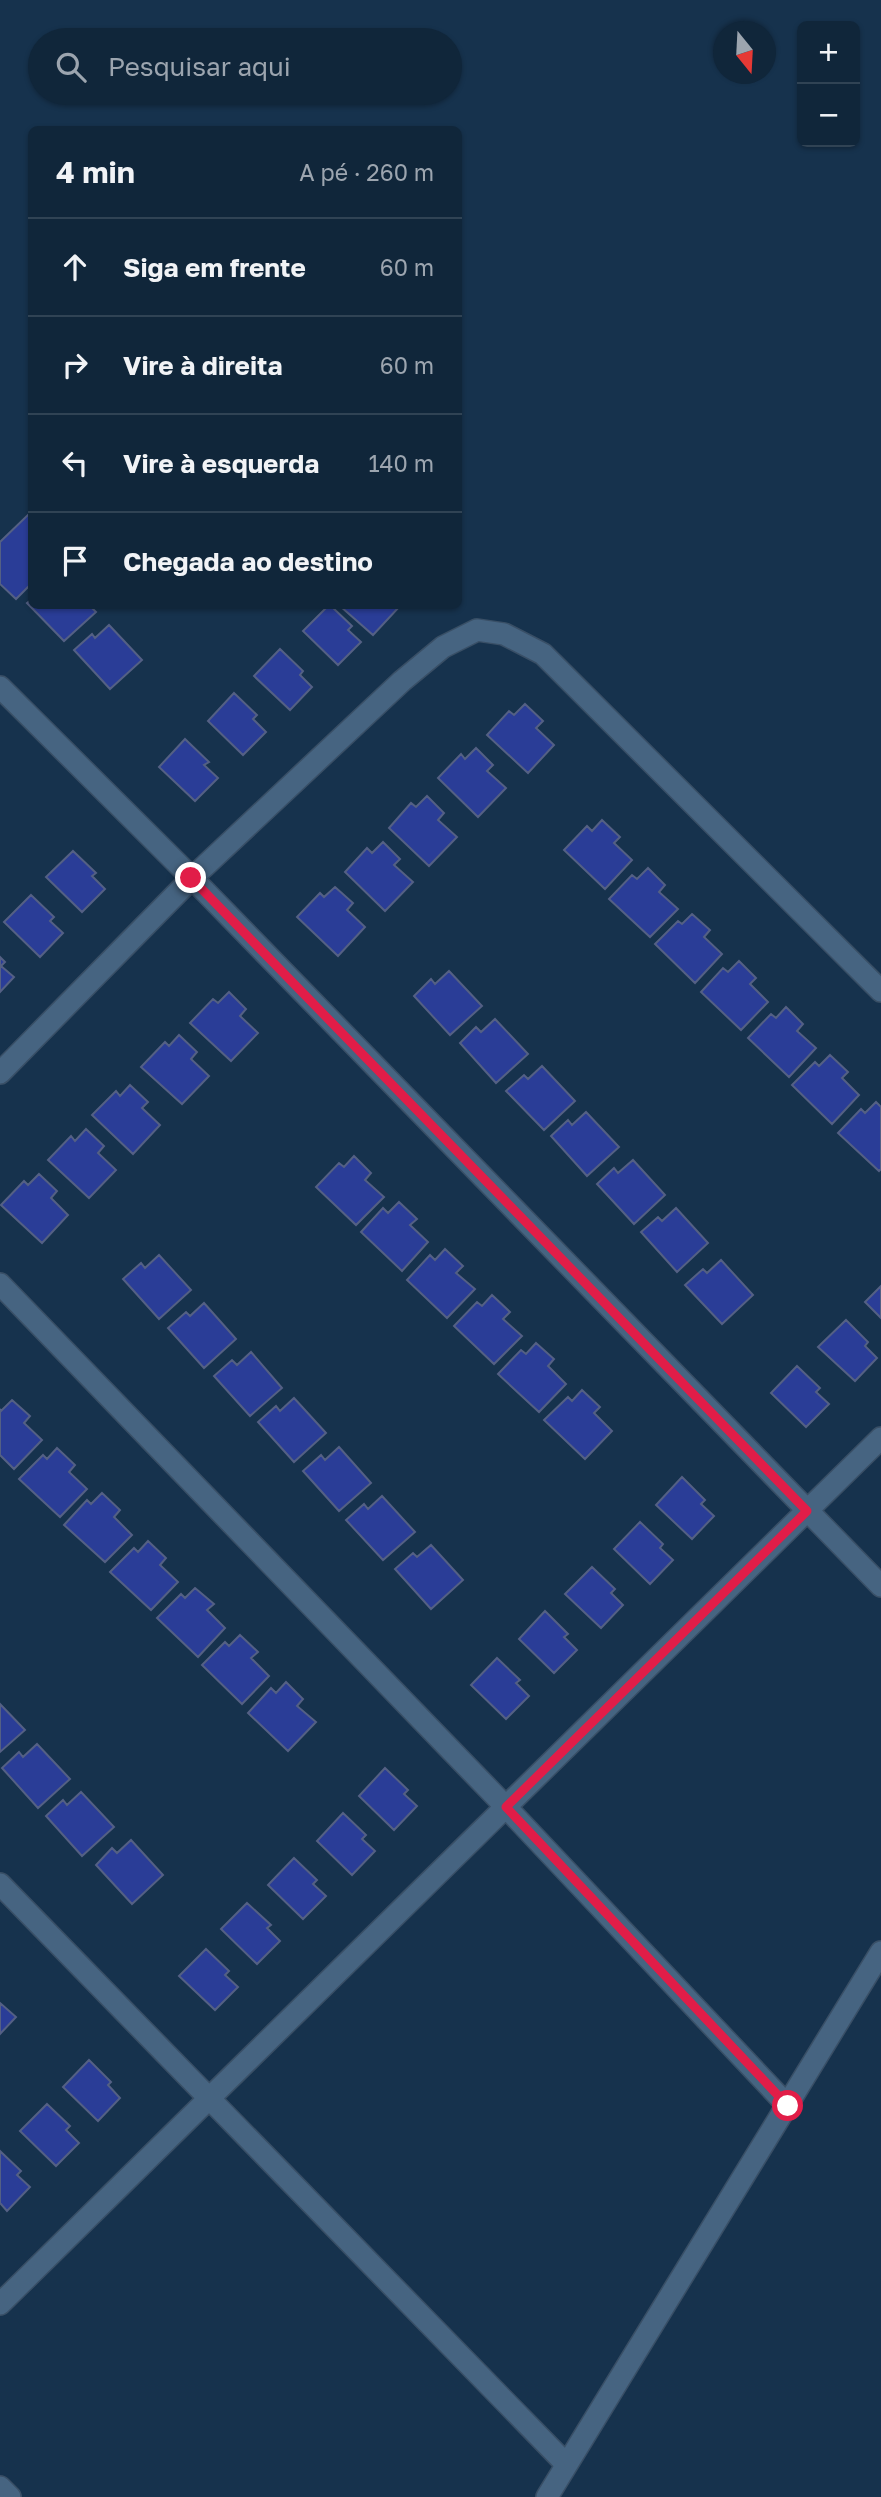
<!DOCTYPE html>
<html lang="pt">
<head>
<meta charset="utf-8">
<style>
	body { margin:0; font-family:"Golos Text",sans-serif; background:#192e42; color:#f1f3f6 }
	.controls { position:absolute; right:21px; top:21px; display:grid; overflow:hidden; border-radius:10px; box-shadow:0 2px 5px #0004 }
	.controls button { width:63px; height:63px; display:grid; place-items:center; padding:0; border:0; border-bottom:2px solid #304354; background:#10263a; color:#f1f3f6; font:35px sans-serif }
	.compass { position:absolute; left:713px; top:21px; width:63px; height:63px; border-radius:50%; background:#10263a; box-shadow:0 2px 5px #0004; rotate:162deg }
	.stop { position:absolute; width:21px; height:21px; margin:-16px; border:5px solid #e11d48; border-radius:50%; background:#fff }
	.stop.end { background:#e11d48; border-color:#fff; box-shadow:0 2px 7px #0008 }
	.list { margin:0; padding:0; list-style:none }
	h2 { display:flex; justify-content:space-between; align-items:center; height:91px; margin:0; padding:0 28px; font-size:30px }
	h2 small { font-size:23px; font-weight:400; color:#9ca5af }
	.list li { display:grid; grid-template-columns:46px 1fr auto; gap:21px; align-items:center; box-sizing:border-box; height:98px; padding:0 28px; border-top:2px solid #304354 }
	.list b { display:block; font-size:26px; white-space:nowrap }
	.list em { font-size:23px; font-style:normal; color:#9ca5af }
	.icon { flex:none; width:38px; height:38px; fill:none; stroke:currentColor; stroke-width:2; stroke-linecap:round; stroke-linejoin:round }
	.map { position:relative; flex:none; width:881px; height:2497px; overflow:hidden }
	.search { position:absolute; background:#10263a; box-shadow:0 2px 5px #0004; left:28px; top:28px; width:434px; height:77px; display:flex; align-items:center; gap:18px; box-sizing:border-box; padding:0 24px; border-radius:38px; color:#9ca5af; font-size:26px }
	.panel { position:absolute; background:#10263a; box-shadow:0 2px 5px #0004; left:28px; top:126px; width:434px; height:483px; border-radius:10px }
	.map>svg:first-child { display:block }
</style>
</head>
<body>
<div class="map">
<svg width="881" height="2497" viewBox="0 0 881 2497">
	<rect width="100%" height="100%" fill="#16324d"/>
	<path fill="#2a3d97" stroke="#546084" stroke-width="2" d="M 32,511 L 32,583 L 16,599 L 0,584 L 0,542 Z
		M 32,599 L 32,606 L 90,606 L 96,612 L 64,641 L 27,603 Z
		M 328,606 L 331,606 L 352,626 L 348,630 L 361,642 L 338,665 L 303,631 Z
		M 340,606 L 400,606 L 373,635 Z
		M 109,625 L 142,660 L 110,689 L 74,650 L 92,634 L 95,638 Z
		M 280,649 L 303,671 L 300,675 L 312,687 L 290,710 L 254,676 Z
		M 234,693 L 257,715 L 253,719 L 266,732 L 243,755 L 208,721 Z
		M 525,704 L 543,721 L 536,728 L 554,745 L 528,773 L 487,735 L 509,711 L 514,715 Z
		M 185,739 L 209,762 L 204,765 L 218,778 L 195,801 L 159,767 Z
		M 476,748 L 493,765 L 487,771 L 506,788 L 478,817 L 438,778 L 461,754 L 465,759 Z
		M 427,796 L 444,813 L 438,820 L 457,837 L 429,866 L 389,828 L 411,803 L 416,807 Z
		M 602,820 L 620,837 L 614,843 L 632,860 L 605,889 L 564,850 L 587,826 L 592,831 Z
		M 383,842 L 400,859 L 394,865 L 413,882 L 385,911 L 345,872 L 367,848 L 372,853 Z
		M 73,851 L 96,873 L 92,876 L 105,889 L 82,912 L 46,877 Z
		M 648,868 L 665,885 L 659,892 L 678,909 L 650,937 L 609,899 L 632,875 L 637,879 Z
		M 335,887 L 353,903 L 347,910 L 365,927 L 338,956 L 297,917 L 320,893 L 324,897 Z
		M 31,895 L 54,917 L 50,921 L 63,933 L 40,957 L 4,922 Z
		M 692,914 L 710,930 L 704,937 L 722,954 L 695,983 L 655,944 L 678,921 L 682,924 Z
		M 0,957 L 5,962 L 1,966 L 14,977 L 0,992 Z
		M 739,961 L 756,978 L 750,984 L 768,1002 L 741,1030 L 701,992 L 723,968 L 728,972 Z
		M 449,971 L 482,1006 L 450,1035 L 414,996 L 431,979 L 435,984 Z
		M 229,992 L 246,1009 L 240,1016 L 258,1033 L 231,1061 L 190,1023 L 213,999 L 218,1003 Z
		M 786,1007 L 803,1024 L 797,1031 L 816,1048 L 789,1077 L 748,1038 L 771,1014 L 776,1018 Z
		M 495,1019 L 528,1054 L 496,1083 L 460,1043 L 476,1027 L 481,1032 Z
		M 179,1035 L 197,1052 L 191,1059 L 209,1076 L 182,1104 L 141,1067 L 165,1042 L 169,1046 Z
		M 830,1055 L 848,1072 L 842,1078 L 859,1095 L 832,1124 L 792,1085 L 815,1062 L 819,1066 Z
		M 542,1066 L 575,1101 L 544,1130 L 506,1091 L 524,1075 L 528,1079 Z
		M 130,1085 L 148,1102 L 142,1108 L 160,1125 L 133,1154 L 92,1115 L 116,1091 L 120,1096 Z
		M 876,1102 L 881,1107 L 881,1169 L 879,1171 L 838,1133 L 861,1109 L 865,1113 Z
		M 586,1112 L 619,1147 L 587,1176 L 551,1136 L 568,1120 L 572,1125 Z
		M 86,1129 L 104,1146 L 98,1153 L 116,1170 L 89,1198 L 48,1160 L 71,1136 L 75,1141 Z
		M 354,1156 L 371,1173 L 365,1180 L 384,1197 L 356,1225 L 316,1187 L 339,1163 L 344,1167 Z
		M 633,1160 L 665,1195 L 634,1224 L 597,1184 L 614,1168 L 618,1173 Z
		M 39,1174 L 57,1191 L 51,1198 L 68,1215 L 42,1243 L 1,1205 L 24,1181 L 28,1185 Z
		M 399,1202 L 417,1219 L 410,1225 L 428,1242 L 402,1271 L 361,1232 L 383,1208 L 388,1213 Z
		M 676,1208 L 708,1243 L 677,1272 L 641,1232 L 658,1217 L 662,1221 Z
		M 445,1249 L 463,1266 L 456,1273 L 475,1289 L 447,1318 L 407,1280 L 430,1255 L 435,1260 Z
		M 159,1255 L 191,1290 L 159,1319 L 123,1279 L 141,1263 L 145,1268 Z
		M 721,1260 L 753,1295 L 722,1324 L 685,1285 L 703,1269 L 707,1273 Z
		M 881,1286 L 881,1318 L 865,1302 Z
		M 492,1295 L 510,1312 L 503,1319 L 522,1336 L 494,1364 L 454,1326 L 477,1302 L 482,1306 Z
		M 204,1303 L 236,1339 L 204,1368 L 168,1328 L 186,1312 L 190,1316 Z
		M 846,1320 L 868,1342 L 865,1346 L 877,1358 L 855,1381 L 818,1347 Z
		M 536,1343 L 554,1359 L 548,1366 L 566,1384 L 539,1412 L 498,1374 L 521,1350 L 526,1354 Z
		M 251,1352 L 282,1388 L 250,1416 L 214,1376 L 232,1360 L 237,1365 Z
		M 797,1366 L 820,1388 L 816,1392 L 829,1404 L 806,1427 L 771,1393 Z
		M 582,1390 L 600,1407 L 594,1413 L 612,1431 L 585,1459 L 544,1420 L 568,1397 L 572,1401 Z
		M 294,1398 L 326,1433 L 294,1462 L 258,1422 L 276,1406 L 280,1411 Z
		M 12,1400 L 30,1416 L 24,1423 L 42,1440 L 14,1469 L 0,1455 L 0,1409 L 1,1411 Z
		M 339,1447 L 371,1483 L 339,1511 L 303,1471 L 321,1455 L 325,1460 Z
		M 57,1448 L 75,1465 L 69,1472 L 87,1489 L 60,1517 L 19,1479 L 43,1455 L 47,1459 Z
		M 682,1477 L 705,1500 L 701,1504 L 714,1516 L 692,1539 L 656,1505 Z
		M 102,1493 L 120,1510 L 114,1517 L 132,1535 L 105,1562 L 64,1525 L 87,1500 L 91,1504 Z
		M 382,1496 L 415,1532 L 383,1560 L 346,1520 L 364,1504 L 368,1509 Z
		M 640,1522 L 663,1544 L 660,1548 L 673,1560 L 650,1584 L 614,1549 Z
		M 148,1541 L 166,1558 L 160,1565 L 178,1582 L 151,1610 L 110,1572 L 134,1548 L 138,1552 Z
		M 431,1545 L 463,1580 L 431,1609 L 395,1569 L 413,1553 L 417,1557 Z
		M 592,1567 L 615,1589 L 611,1593 L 623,1605 L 601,1628 L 565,1594 Z
		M 195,1588 L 214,1604 L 207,1610 L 225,1628 L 198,1657 L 157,1618 L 181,1594 L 185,1598 Z
		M 545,1611 L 568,1634 L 564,1637 L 577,1650 L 554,1673 L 519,1639 Z
		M 240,1635 L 258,1652 L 251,1658 L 269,1676 L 242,1704 L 202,1665 L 225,1642 L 229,1646 Z
		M 497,1658 L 520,1680 L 516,1683 L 529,1696 L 506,1719 L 471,1685 Z
		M 286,1682 L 303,1699 L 297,1706 L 316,1722 L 288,1751 L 248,1713 L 271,1688 L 276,1693 Z
		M 0,1704 L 25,1730 L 0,1752 Z
		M 37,1744 L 70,1779 L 38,1808 L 2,1768 L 19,1752 L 23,1757 Z
		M 385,1768 L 408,1790 L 404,1794 L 417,1806 L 394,1830 L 359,1796 Z
		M 81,1792 L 114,1827 L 82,1856 L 46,1816 L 63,1800 L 67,1805 Z
		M 343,1813 L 366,1835 L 362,1839 L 375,1851 L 352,1875 L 317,1841 Z
		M 131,1840 L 163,1875 L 132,1904 L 96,1865 L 112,1848 L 117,1853 Z
		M 294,1858 L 317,1880 L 313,1884 L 326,1896 L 303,1919 L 268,1885 Z
		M 247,1903 L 271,1925 L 267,1928 L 280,1941 L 257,1964 L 221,1929 Z
		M 206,1949 L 229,1971 L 225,1975 L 238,1987 L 215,2010 L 179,1976 Z
		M 0,2003 L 16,2017 L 0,2034 Z
		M 89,2060 L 111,2082 L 108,2085 L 120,2098 L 98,2121 L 63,2087 Z
		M 47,2104 L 70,2126 L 66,2130 L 79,2143 L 56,2166 L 20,2131 Z
		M 0,2151 L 21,2171 L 17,2175 L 30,2187 L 7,2211 L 0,2203 Z"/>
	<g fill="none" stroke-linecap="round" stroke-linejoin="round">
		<defs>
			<path id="minor" d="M 0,687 L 192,878 L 881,1586
				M 0,1073 L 192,878 L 402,681 L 443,647 L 477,630 L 504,634 L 543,654 L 881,991
				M 0,1284 L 506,1807 L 788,2106
				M 0,1884 L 566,2464
				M 0,2304 L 881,1438
				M 0,2487 L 10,2497
				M 547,2497 L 881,1952"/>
		</defs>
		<use href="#minor" stroke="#394f66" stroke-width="24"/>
		<use href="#minor" stroke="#466481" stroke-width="21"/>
	</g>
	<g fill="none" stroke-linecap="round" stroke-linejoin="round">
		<path stroke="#e11d48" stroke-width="9" d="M 191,878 L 807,1511 L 506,1807 L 788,2106"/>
	</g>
</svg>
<div class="controls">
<button>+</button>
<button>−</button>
</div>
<svg class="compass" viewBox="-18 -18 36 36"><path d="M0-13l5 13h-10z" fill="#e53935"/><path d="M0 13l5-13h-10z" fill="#9ca5af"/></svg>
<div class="stop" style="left:788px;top:2106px"></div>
<div class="stop end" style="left:191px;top:878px"></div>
<div class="search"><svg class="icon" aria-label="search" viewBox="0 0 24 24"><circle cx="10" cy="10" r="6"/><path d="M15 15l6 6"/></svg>Pesquisar aqui</div>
<section class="panel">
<h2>4 min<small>A pé · 260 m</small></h2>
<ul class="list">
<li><svg class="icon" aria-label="ahead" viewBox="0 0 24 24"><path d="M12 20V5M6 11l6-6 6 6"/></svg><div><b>Siga em frente</b></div><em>60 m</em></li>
<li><svg class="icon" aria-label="right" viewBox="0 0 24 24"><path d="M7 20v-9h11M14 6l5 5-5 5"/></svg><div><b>Vire à direita</b></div><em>60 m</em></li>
<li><svg class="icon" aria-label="left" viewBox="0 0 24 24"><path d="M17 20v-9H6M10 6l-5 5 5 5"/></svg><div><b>Vire à esquerda</b></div><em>140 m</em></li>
<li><svg class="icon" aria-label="arrive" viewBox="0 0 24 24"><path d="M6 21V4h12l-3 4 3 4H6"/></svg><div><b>Chegada ao destino</b></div></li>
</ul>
</section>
</div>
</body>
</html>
